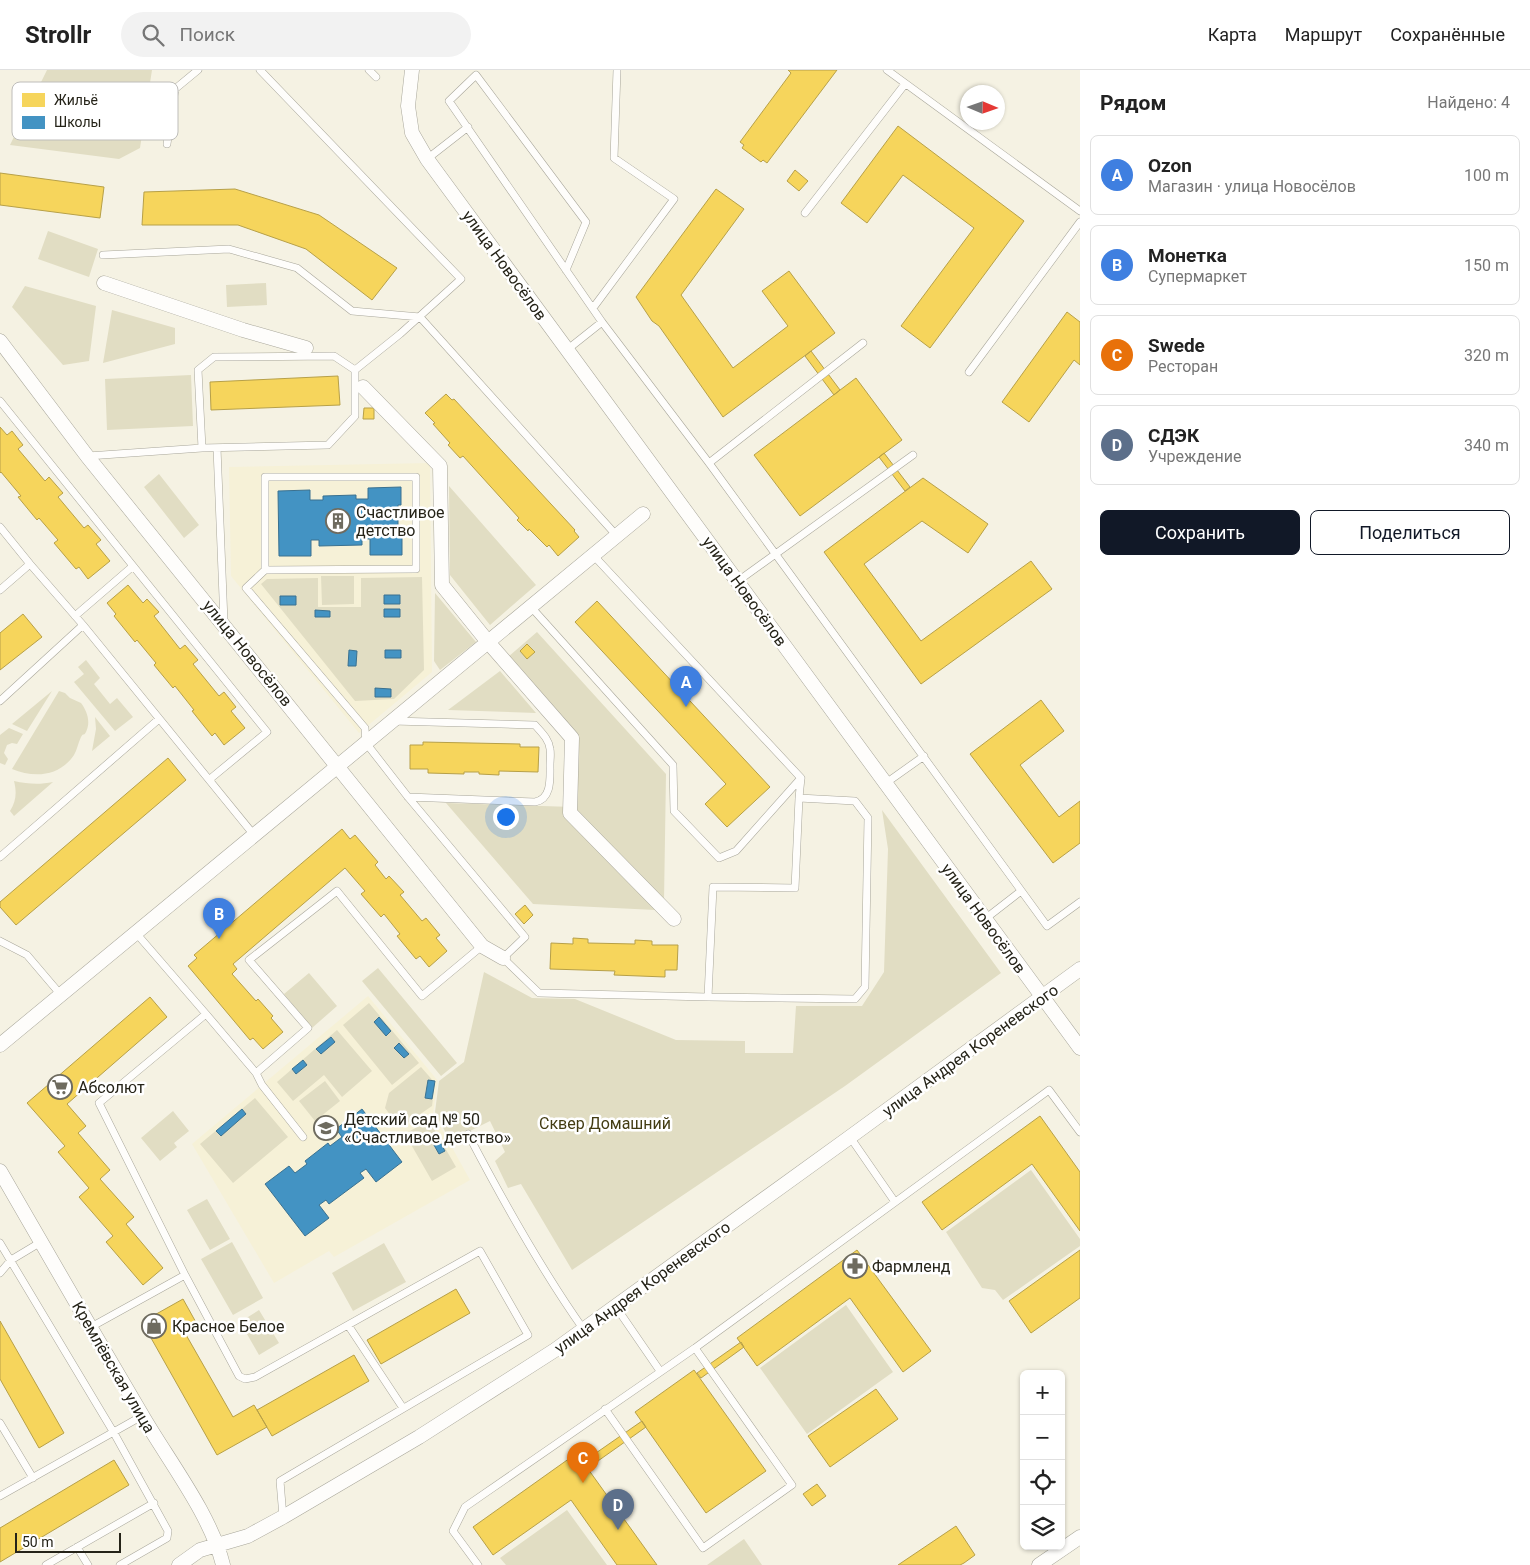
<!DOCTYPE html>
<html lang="ru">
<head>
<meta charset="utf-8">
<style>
	body { margin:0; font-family:Roboto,sans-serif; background:#f2f2f2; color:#222 }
	.controls { position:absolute; right:15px; bottom:15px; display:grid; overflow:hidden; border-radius:8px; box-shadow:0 1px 4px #0004 }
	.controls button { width:45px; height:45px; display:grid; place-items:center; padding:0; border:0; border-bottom:1px solid #e0e0e0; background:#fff; color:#222; font:25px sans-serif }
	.compass { position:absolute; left:960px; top:15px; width:45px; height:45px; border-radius:50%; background:#fff; box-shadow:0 1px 4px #0004; rotate:92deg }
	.scale { position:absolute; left:15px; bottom:12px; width:106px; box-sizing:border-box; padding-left:5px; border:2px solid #252318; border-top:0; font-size:14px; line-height:18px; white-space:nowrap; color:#252318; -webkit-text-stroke:4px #fff; paint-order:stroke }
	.you { position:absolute; left:505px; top:746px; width:18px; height:18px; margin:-12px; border:4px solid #fff; border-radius:50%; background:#1a73e8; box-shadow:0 0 0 8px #1a73e833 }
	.badge { display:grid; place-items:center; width:32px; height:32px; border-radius:50%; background:#111827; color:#fff; font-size:16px; font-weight:700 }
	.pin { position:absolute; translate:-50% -41px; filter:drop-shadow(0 1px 2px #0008) }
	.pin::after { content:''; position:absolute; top:26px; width:18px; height:15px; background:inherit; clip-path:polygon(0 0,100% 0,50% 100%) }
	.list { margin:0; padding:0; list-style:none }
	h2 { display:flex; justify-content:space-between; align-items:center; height:65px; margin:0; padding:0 20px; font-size:21px }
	h2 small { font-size:16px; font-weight:400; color:#767676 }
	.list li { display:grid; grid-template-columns:32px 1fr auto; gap:15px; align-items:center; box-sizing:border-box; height:80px; margin:0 10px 10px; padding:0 10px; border:1px solid #e0e0e0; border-radius:8px }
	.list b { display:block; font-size:19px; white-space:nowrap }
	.list p { margin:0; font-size:16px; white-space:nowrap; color:#767676 }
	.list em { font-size:16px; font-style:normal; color:#767676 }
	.actions { display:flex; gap:10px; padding:15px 20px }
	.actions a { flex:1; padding:11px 0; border:1px solid #111827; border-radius:8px; text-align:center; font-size:18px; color:#111827 }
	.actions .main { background:#111827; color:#fff }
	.icon { flex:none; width:28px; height:28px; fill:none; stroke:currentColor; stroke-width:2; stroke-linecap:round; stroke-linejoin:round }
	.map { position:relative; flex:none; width:1080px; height:1495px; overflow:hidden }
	header { display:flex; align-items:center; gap:30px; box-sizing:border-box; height:70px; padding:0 25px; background:#fff; border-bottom:1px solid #e0e0e0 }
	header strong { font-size:24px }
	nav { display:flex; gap:28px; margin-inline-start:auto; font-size:18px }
	.search { width:350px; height:45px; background:#f2f2f2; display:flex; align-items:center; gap:12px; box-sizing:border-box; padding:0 18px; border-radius:28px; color:#767676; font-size:19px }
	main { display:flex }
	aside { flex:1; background:#fff }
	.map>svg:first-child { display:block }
</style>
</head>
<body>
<header>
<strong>Strollr</strong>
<div class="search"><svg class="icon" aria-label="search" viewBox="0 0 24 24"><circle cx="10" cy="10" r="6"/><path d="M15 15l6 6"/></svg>Поиск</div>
<nav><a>Карта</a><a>Маршрут</a><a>Сохранённые</a></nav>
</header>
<main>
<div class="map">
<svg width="1080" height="1495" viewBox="0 0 1080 1495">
	<rect width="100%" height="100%" fill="#f5f2e3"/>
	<path fill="#f6f1d7" d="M 430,393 L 432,602 L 359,663 L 231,506 L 229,397 Z
		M 368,926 L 438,1011 L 433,1043 L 470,1110 L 334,1187 L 329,1181 L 274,1213 L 192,1074 Z"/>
	<path fill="#e1ddc3" d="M 47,0 L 152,0 L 140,78 L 119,89 L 10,75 Z
		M 48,161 L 98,179 L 89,207 L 38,189 Z
		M 266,213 L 267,235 L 227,237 L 226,215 Z
		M 25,216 L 96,236 L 89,291 L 63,295 L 12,237 Z
		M 112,240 L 175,258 L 175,274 L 103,293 Z
		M 191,305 L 193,356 L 107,360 L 105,309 Z
		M 159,404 L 199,455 L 184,468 L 144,417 Z
		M 449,416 L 536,515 L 490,555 L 450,505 Z
		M 321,506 L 354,506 L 354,534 L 322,535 Z
		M 422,507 L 424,600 L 394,629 L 355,631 L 261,514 L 267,509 L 318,508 L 318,537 L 361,537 L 361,508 Z
		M 435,523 L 476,572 L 440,600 L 434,591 Z
		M 537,562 L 666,704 L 664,831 L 655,840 L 533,834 L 446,733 L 574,737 L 575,666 L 508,587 Z
		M 86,590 L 100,608 L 94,614 L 110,634 L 117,628 L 133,647 L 115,661 L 74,612 L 84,604 L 78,597 Z
		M 500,601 L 536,643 L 448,640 Z
		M 52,621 L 27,661 L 12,654 Z
		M 59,621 L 65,623 L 70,628 L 81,633 C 87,641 91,652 86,662 C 83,667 84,662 81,667 C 78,673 77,680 74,685 C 59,707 34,708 12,699 Z
		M 95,647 L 110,666 L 92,681 L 96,659 Z
		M 9,658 L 23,664 L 17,674 L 12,673 L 7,675 L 4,683 L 8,689 L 5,695 L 0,693 L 0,665 Z
		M 14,711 C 28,714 39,715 53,712 L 14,746 L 10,741 C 16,731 17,723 14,711 Z
		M 882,740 L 1001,903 L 845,1016 L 572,1200 L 521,1114 L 508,1118 L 495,1091 L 505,1082 L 490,1051 L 450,1071 L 435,1042 L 439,1011 L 464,992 L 484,902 L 532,928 L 575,929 L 676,970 L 745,971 L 745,983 L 793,983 L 796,936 L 862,936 L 884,902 L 888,779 Z
		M 378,898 L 457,993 L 441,1006 L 362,911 Z
		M 309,903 L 337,936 L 312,958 L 284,924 Z
		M 369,933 L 419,993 L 392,1015 L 343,955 Z
		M 337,960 L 372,1001 L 342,1027 L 324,1005 L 293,1031 L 277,1012 Z
		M 421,997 L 435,1013 L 432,1036 L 400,1058 L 385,1038 L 389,1023 Z
		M 325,1011 L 340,1031 L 315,1051 L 299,1031 Z
		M 255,1028 L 288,1067 L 233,1113 L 200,1074 Z
		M 173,1041 L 189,1061 L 174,1073 L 177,1077 L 160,1091 L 141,1068 Z
		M 429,1050 L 456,1097 L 432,1111 L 405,1064 Z
		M 1031,1100 L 1080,1169 L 1080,1176 L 1003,1230 L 995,1220 L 982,1218 L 946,1162 Z
		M 207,1129 L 230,1169 L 210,1180 L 187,1140 Z
		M 232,1172 L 263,1228 L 233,1245 L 201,1189 Z
		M 384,1173 L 406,1212 L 353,1241 L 332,1203 Z
		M 846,1235 L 893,1302 L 807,1364 L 760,1298 Z
		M 259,1240 L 279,1273 L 259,1285 L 240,1252 Z
		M 567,1440 L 607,1495 L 506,1495 L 500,1488 Z
		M 744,1469 L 762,1495 L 707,1495 Z"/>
	<path fill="#f6d55c" stroke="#b7a048" d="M 788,0 L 837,0 L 767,93 L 763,90 L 761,92 L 742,78 L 744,75 L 740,72 L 791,3 Z
		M 898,56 L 1024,151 L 930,278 L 901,256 L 974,158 L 903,105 L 867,153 L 841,133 Z
		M 795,100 L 808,111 L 799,121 L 787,111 Z
		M 0,103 L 104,117 L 100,148 L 0,135 Z
		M 235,119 L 319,145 L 397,198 L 372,230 L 306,179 L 238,155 L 142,155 L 144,122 Z
		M 716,119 L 744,139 L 681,225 L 733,298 L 788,256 L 762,221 L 789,201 L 835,263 L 723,347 L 659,256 L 652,251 L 636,227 Z
		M 1067,242 L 1080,252 L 1080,295 L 1074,290 L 1029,352 L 1002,332 Z
		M 811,281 L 840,320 L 834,325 L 805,286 Z
		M 338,306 L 340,335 L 211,340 L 210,312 Z
		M 856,308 L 902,370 L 800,446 L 754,385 Z
		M 446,324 L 452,330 L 454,329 L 575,460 L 574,461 L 579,467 L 558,486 L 549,475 L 547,477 L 529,459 L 528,461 L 517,450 L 519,448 L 463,386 L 460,388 L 448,375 L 450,373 L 433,354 L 435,353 L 425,343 Z
		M 364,338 L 374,338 L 374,349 L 363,349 Z
		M 0,357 L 7,365 L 12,361 L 23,375 L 18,379 L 45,411 L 49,407 L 63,423 L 58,427 L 84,458 L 88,455 L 101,470 L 96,474 L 110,491 L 88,509 L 79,497 L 76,499 L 54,473 L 58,470 L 39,448 L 37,450 L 18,427 L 21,426 L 1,402 L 0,403 Z
		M 884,383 L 910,417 L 905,421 L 879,387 Z
		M 923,408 L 988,454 L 968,483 L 922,451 L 864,494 L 921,571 L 1031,491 L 1052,519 L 921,614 L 824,482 Z
		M 128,515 L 143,533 L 147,529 L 159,542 L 154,546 L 180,579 L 185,575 L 198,590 L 193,594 L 219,626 L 224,622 L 236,637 L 231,641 L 245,658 L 224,675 L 215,663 L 212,666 L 192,641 L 194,640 L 175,616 L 173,618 L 154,595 L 156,593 L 137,570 L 135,572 L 114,546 L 116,544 L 107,533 Z
		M 597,531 L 770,717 L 727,757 L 705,734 L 726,714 L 575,552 Z
		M 23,544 L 42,567 L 0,600 L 0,563 Z
		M 527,574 L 535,582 L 527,589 L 520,581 Z
		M 1041,630 L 1064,661 L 1020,695 L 1059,747 L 1080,731 L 1080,773 L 1053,793 L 970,684 Z
		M 423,672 L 520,674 L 520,677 L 539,677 L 538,702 L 499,701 L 499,705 L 479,704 L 479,702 L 464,702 L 464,704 L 428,703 L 428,699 L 410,699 L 410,675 L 423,675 Z
		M 168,688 L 186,710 L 16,855 L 0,837 L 0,832 Z
		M 342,759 L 350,769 L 355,765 L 378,792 L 375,795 L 386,809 L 389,806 L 404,822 L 400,825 L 422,851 L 426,848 L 440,865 L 436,868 L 447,881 L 429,897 L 420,886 L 416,889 L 397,866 L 400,864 L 384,844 L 381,847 L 361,824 L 365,821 L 345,798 L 233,894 L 237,899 L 232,904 L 256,931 L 258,929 L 273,946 L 271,948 L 283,962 L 263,979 L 253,968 L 250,970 L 188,896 L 197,888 L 194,885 Z
		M 525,835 L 533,845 L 524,854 L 515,844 Z
		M 573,868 L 588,869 L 588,873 L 635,874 L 635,870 L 652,871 L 652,875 L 678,875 L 677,900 L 665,900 L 665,907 L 614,905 L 615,901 L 550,899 L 551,873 L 573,874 Z
		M 150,927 L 167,947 L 67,1034 L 86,1056 L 78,1063 L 110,1100 L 100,1109 L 134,1147 L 126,1154 L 163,1198 L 143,1215 L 106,1172 L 113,1166 L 79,1127 L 89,1118 L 58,1082 L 65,1076 L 27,1033 Z
		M 1040,1046 L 1080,1102 L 1080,1161 L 1032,1094 L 942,1160 L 922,1132 Z
		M 857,1180 L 931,1281 L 903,1302 L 850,1228 L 757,1296 L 737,1268 Z
		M 1080,1180 L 1080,1228 L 1031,1263 L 1009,1231 Z
		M 456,1219 L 470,1243 L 381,1294 L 367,1270 Z
		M 183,1229 L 198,1256 L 185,1263 L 233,1347 L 254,1335 L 267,1357 L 217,1385 L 142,1252 Z
		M 0,1251 L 64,1363 L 39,1378 L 0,1309 Z
		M 741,1272 L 744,1277 L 701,1308 L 697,1303 Z
		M 354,1285 L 369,1311 L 272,1366 L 257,1340 Z
		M 694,1300 L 766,1401 L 706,1443 L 635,1342 Z
		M 876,1319 L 898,1349 L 830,1397 L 808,1366 Z
		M 642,1351 L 646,1357 L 588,1398 L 583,1392 Z
		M 577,1383 L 583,1392 L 657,1495 L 617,1495 L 571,1430 L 493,1485 L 473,1457 Z
		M 114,1390 L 129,1415 L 0,1492 L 0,1458 Z
		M 817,1414 L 826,1426 L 812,1436 L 803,1424 Z
		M 956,1456 L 975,1485 L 964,1493 L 960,1495 L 898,1495 Z"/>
	<path fill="#4393c3" stroke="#3a7190" d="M 401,417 L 401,435 L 398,435 L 398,467 L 402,467 L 402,485 L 370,485 L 370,469 L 362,469 L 362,475 L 319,476 L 319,470 L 311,470 L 311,486 L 279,486 L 278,421 L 310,420 L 310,430 L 323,430 L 323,426 L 356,425 L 356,429 L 368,429 L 368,418 Z
		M 384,525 L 400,525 L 400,534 L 384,534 Z
		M 280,526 L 296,526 L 296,535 L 280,535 Z
		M 384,539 L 400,539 L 400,547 L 384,547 Z
		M 315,540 L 330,541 L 330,547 L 315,547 Z
		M 349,580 L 357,581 L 356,596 L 348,596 Z
		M 385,580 L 401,580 L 401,588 L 385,588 Z
		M 375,618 L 391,619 L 391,627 L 375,627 Z
		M 379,947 L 391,961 L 386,966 L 374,952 Z
		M 331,967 L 335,972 L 321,984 L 316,979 Z
		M 399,973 L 409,984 L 404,988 L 394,978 Z
		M 303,990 L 307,995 L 296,1004 L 292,999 Z
		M 428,1010 L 435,1011 L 432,1029 L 425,1028 Z
		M 242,1039 L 246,1044 L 221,1066 L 216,1061 Z
		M 362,1039 L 402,1092 L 376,1112 L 366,1099 L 360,1103 L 364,1108 L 329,1134 L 326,1130 L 319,1135 L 329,1148 L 305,1166 L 265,1114 L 289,1096 L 295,1103 L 307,1094 L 305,1091 L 328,1073 L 330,1076 L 342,1067 L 336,1059 Z
		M 436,1065 L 445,1081 L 439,1084 L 430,1068 Z"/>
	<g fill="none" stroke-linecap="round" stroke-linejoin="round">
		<defs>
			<path id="lane" d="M 260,0 L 461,209 L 400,264 L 355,300
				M 369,0 L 376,7
				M 887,0 L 1080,141
				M 167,74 L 175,19 L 198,0
				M 427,89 L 468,57
				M 805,143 L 905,14
				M 103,185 L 229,179 L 297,198 L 352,241 L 420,247 L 617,466
				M 566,200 L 586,152 L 476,5 L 449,31 L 602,252 L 709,393 L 1047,856 L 1080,832
				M 593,238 L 674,129 L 614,88 L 617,0
				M 568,279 L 602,252
				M 969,302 L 1080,152
				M 0,331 L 267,662 L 210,709
				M 202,378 L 198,300 L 214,287 L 334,286 L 355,300
				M 217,378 L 224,552
				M 88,386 L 202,378 L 328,375 L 355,346 L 355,300
				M 709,393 L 863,273
				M 0,457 L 30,494 L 83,555 L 254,765
				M 594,486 L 801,708 L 799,728
				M 265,500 L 416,499 L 416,407 L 265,407 L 265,500 L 246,518 L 365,658 L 366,673 L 408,727 L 525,867 L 503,888 L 539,923 L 708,927 L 855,929 L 865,917 L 868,748 L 855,731 L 799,728 L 795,818 L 713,817 L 708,927
				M 738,511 L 913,385
				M 0,520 L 30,494
				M 531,537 L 673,695 L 674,741 L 719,788 L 736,781 L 801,708
				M 75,546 L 133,496
				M 0,631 L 83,555
				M 393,651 L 535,655 C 541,662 549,669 550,679 C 551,684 550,690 550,695 C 550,708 552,729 535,732 L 408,727
				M 886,713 L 924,686
				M 0,787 L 159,649
				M 985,849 L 1021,821
				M 136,863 L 206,944 L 99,1033 L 185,1205
				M 0,871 L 27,885 L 61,925
				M 206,944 L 256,1003 L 308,958 L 249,890 L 337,821 L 422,926 L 482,876
				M 256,1003 L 262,1015 L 303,1067
				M 468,1064 C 503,1131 540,1198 584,1260
				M 850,1067 L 895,1132
				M 0,1173 L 114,1363 L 168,1461 L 167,1468 L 120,1495
				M 0,1203 L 11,1190 L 41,1172
				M 616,1237 L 660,1301
				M 348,1255 L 403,1338
				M 91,1257 L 185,1205 L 239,1306 L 245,1309 L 255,1307 L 480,1181 L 528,1265 L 280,1411 L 283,1447
				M 605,1339 L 703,1478 L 792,1415 L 695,1278
				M 0,1353 L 33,1408
				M 0,1426 L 142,1346
				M 77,1477 L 88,1495
				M 46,1495 L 154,1433
				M 478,1495 L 453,1461 L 465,1437 L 695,1278 L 1049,1020 L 1080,1062"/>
			<path id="street" d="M 412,0 L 408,36 L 412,63 L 427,89 L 1080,978
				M 104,213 L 243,260 L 306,278
				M 0,271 L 87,386 L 482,876 L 503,888
				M 363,317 L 440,396 L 442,515 L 488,572 L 572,668 L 570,743 L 674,849
				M 0,975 L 643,444
				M 0,1101 C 47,1183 94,1264 142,1345 C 168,1390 211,1445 223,1495
				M 179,1495 L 200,1480 L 248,1466 L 283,1447 L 419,1367 L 555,1280 L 850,1067 L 1080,899
				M 1039,1495 L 1080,1467"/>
		</defs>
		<use href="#lane" stroke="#a8a69a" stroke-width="8"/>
		<use href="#street" stroke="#a8a69a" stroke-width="15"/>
		<use href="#lane" stroke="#fefdfb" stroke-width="7"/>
		<use href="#street" stroke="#fefdfb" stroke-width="14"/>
	</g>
	<defs>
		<symbol id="building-ring" viewBox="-11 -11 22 22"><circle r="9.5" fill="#fff" stroke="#6e6b5f" stroke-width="1.5"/><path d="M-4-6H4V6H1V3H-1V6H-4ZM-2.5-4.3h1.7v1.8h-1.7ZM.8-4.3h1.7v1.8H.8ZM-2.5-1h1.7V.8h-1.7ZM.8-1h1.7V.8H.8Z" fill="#6e6b5f"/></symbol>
		<symbol id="supermarket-ring" viewBox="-11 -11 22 22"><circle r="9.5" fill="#fff" stroke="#6e6b5f" stroke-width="1.5"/><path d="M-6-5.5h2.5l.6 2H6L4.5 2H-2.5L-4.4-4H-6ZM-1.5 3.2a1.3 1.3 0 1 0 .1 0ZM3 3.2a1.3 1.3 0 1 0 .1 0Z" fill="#6e6b5f"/></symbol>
		<symbol id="school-ring" viewBox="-11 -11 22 22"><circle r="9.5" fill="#fff" stroke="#6e6b5f" stroke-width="1.5"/><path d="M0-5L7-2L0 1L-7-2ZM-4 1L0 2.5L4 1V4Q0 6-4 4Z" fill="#6e6b5f"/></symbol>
		<symbol id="pharmacy-ring" viewBox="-11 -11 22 22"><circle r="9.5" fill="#fff" stroke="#6e6b5f" stroke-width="1.5"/><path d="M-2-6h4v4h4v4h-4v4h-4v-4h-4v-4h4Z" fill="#6e6b5f"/></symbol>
		<symbol id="shop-ring" viewBox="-11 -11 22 22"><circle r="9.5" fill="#fff" stroke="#6e6b5f" stroke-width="1.5"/><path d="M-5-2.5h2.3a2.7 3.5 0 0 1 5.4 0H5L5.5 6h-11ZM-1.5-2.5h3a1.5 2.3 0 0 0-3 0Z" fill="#6e6b5f"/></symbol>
	</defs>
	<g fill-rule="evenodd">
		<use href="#building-ring" x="324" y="437" width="28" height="28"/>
		<use href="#supermarket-ring" x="46" y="1003" width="28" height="28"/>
		<use href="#school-ring" x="312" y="1044" width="28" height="28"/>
		<use href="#pharmacy-ring" x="841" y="1182" width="28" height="28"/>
		<use href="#shop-ring" x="140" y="1242" width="28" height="28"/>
	</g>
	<g text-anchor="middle" stroke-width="5" stroke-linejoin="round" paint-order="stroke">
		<g font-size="16" fill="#252318" stroke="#fff">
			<text transform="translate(505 195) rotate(54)" y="6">улица Новосёлов</text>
			<text transform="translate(745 521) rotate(54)" y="6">улица Новосёлов</text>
			<text transform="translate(248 583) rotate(51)" y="6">улица Новосёлов</text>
			<text transform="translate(984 848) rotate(54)" y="6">улица Новосёлов</text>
			<text transform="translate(970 980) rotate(-36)" y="6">улица Андрея Кореневского</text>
			<text transform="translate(642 1217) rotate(-36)" y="6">улица Андрея Кореневского</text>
			<text transform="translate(114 1297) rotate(60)" y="6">Кремлёвская улица</text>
		</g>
		<g font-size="16" fill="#252318" stroke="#fff" text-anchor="start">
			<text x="356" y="448">Счастливое<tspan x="356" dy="18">детство</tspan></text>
			<text x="78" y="1023">Абсолют</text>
			<text x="344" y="1055">Детский сад № 50<tspan x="344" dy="18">«Счастливое детство»</tspan></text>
			<text x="872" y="1202">Фармленд</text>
			<text x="172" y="1262">Красное Белое</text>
		</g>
		<g font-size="16" fill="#433c12" stroke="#fff">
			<text x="605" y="1059">Сквер Домашний</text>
		</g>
	</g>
	<rect x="12" y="12" width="166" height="58" rx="8" fill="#fff" stroke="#bebdba" stroke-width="1"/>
	<rect x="22" y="23" width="23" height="14" fill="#f6d55c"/>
	<rect x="22" y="46" width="23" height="13" fill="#4393c3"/>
	<g font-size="14" fill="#252318">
		<text x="54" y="35">Жильё</text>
		<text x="54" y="57">Школы</text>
	</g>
</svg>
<div class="controls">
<button>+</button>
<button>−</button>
<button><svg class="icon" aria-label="locate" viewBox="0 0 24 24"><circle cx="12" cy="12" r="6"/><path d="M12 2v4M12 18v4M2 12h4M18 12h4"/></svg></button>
<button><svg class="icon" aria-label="layers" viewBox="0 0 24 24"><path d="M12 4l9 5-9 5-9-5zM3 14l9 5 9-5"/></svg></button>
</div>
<svg class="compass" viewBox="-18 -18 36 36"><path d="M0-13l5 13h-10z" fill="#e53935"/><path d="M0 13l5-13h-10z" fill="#767676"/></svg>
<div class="scale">50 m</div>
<div class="you"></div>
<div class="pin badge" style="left:686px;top:637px;background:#3f7fe0">A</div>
<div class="pin badge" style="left:219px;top:869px;background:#3f7fe0">B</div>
<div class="pin badge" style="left:583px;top:1413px;background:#e8710a">C</div>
<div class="pin badge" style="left:618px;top:1460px;background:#5c6f8a">D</div>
</div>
<aside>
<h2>Рядом<small>Найдено: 4</small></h2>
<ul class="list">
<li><span class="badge" style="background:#3f7fe0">A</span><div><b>Ozon</b><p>Магазин · улица Новосёлов</p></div><em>100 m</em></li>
<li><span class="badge" style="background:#3f7fe0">B</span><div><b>Монетка</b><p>Супермаркет</p></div><em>150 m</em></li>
<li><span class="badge" style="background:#e8710a">C</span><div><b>Swede</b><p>Ресторан</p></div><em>320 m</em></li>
<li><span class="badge" style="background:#5c6f8a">D</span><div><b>СДЭК</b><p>Учреждение</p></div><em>340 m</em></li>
</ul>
<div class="actions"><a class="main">Сохранить</a><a>Поделиться</a></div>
</aside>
</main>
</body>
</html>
